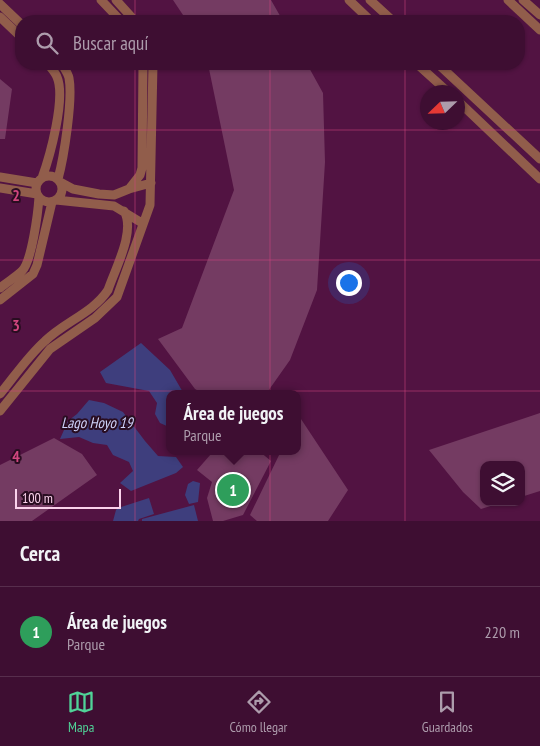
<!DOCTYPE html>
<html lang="es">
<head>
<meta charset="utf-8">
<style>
	body { margin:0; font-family:"PT Sans Narrow",sans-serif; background:#491c3e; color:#f1f3f6 }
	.controls { position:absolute; right:15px; bottom:15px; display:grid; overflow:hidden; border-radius:10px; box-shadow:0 1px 4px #0004 }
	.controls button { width:45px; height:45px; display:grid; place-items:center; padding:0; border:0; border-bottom:1px solid #572e4d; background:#3e0e32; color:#f1f3f6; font:25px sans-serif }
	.compass { position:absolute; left:420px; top:85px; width:45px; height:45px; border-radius:50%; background:#3e0e32; box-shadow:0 1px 4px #0004; rotate:247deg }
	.scale { position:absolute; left:15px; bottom:12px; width:106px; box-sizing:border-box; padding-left:5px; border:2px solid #fad2eb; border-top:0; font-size:14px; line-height:18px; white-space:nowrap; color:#fad2eb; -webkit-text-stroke:4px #290d21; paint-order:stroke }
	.you { position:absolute; left:348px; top:282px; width:18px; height:18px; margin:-12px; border:4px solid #fff; border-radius:50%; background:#1a73e8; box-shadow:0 0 0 8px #1a73e833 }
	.badge { display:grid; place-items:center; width:32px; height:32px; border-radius:50%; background:#50d398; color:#fff; font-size:16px; font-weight:700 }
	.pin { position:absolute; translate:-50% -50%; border:2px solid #fff; box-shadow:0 1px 5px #0006 }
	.popup { position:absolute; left:166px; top:390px; width:135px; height:65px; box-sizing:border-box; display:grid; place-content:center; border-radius:10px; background:#3e0e32; filter:drop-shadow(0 1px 4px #0005); font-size:16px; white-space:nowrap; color:#ad9cac }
	.popup b { font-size:19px; color:#f1f3f6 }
	.popup::after { content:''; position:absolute; left:50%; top:100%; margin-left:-10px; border:10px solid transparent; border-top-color:#3e0e32 }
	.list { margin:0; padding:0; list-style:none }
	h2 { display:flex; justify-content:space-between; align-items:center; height:65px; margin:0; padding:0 20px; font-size:21px }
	h2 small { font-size:16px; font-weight:400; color:#ad9cac }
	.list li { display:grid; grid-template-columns:32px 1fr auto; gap:15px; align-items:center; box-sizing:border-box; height:90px; padding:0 20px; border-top:1px solid #572e4d }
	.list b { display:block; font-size:19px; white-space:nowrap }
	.list p { margin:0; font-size:16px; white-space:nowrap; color:#ad9cac }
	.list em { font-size:16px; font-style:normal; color:#ad9cac }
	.icon { flex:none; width:28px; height:28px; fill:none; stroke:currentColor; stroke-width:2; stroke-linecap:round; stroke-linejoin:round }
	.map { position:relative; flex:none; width:540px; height:521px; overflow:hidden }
	.search { position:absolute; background:#3e0e32; box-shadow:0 1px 4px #0004; left:15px; right:15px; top:15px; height:55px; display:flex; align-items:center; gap:12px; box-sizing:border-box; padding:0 18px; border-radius:20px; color:#ad9cac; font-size:19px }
	.sheet { height:155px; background:#3e0e32 }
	nav { display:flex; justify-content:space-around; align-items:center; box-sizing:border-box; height:70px; border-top:1px solid #572e4d; background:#3e0e32; font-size:14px; color:#ad9cac }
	nav a { display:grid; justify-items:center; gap:2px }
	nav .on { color:#50d398 }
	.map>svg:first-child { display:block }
</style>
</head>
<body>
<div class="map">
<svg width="540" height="521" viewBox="0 0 540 521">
	<rect width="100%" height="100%" fill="#521342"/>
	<path fill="#743b62" d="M 173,0 L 271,0 L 283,21 L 187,21 Z
		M 208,64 L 307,64 L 323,93 L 325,162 L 317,290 L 290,360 L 266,394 L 204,394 L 195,389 L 158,339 L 182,328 L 234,190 Z
		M 0,79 L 12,89 L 5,139 L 0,139 Z
		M 540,413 L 540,491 L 521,497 L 521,465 L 484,465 L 484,502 L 503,502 L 481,509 L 463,492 L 429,450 Z
		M 299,416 L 348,490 L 328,521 L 257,521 L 250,515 L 281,451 L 297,451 L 297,419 Z
		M 54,438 L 82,454 L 97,475 L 32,521 L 0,521 L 0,465 Z
		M 226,451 L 259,451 L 271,461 L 243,515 L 223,521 L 213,521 L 207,498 L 212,482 L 197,470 L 211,454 Z"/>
	<path fill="#3e3e7d" d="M 141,343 L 170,370 L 184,394 L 169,394 L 169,427 L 160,423 L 155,414 L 157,403 L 149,391 L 106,383 L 100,372 Z
		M 89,400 L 104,403 L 123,412 L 145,441 L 158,456 L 176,457 L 183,467 L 176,473 L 131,491 L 120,483 L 133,471 L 129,462 L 113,455 L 107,445 L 93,443 L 79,437 L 60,439 L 68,421 L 77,414 Z
		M 193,481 L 200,483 L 198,502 L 189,504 L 185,495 L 188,484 Z
		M 149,498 L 154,514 L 139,519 L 138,521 L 113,521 L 116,510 L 118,508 Z
		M 194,505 L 198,521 L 142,521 L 142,519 Z"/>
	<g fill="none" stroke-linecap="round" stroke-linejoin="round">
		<path stroke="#915d4b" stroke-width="9" d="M 101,0 L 121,21
			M 116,0 L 135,21
			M 349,0 L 371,21
			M 370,0 L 393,21
			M 508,0 L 540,30
			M 523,0 L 540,15
			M 0,4 L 21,24
			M 0,17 L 21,37
			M 417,64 L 448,92
			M 438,64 L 540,159
			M 458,101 L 540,179
			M36 189a13 13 0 1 1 26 0a13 13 0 1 1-26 0Z
			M 0,177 L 37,183
			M 42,178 C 50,156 66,98 57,77 C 55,72 51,68 48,64
			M 58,179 C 64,157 73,99 69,78 C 68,73 64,68 62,64
			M 60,182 L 73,189 L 99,194 L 114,195 L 129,189 L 151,183
			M 0,188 L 37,194
			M 129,189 L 140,175 L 142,168 L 143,64
			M 56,200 L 114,206 L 142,223
			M 0,288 C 7,282 16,277 22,271 C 32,261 38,212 39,197
			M 0,300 L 33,274 L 37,265 L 52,202
			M 0,394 C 14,377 28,356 45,341 C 64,322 93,313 108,290 C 115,269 136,231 124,211
			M 0,411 L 50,349 L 95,318 L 117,297 L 150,205 L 153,64"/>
	</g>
	<path fill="none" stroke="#d0467f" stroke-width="1" stroke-opacity="0.55" d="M 135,0 L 135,21M 270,0 L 270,21M 405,0 L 405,21M 135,64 L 135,521M 270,64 L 270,521M 405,64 L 405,521M 0,130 L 540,130M 0,260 L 540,260M 0,391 L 540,391"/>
	<g text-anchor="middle" stroke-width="4" stroke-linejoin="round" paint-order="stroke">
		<g font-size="15" font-style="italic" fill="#cfd3fa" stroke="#290d21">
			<text x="97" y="428">Lago Hoyo 19</text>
		</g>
	</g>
	<g font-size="16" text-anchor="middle" font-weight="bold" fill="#d0467f" stroke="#290d21" stroke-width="4" stroke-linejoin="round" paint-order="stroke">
		<text x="16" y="201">2</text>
		<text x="16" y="331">3</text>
		<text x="16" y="462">4</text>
	</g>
</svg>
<div class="controls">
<button><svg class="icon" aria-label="layers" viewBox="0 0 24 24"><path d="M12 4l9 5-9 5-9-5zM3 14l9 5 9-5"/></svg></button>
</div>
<svg class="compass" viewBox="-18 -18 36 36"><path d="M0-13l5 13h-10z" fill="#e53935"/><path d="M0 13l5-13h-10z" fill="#ad9cac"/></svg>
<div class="scale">100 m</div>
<div class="you"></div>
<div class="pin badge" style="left:233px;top:490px;background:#2e9e5b">1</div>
<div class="popup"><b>Área de juegos</b>Parque</div>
<div class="search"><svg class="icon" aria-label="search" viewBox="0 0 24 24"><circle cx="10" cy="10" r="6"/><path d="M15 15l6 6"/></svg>Buscar aquí</div>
</div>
<section class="sheet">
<h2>Cerca<small></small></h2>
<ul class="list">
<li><span class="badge" style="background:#2e9e5b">1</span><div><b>Área de juegos</b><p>Parque</p></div><em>220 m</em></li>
</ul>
</section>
<nav>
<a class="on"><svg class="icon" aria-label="map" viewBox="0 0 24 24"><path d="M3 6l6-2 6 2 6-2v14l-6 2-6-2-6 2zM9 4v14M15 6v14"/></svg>Mapa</a>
<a><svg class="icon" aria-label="directions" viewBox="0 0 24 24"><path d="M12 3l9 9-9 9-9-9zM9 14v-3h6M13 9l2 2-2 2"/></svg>Cómo llegar</a>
<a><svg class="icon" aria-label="saved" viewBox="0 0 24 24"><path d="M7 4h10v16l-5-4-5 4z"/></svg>Guardados</a>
</nav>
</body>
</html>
